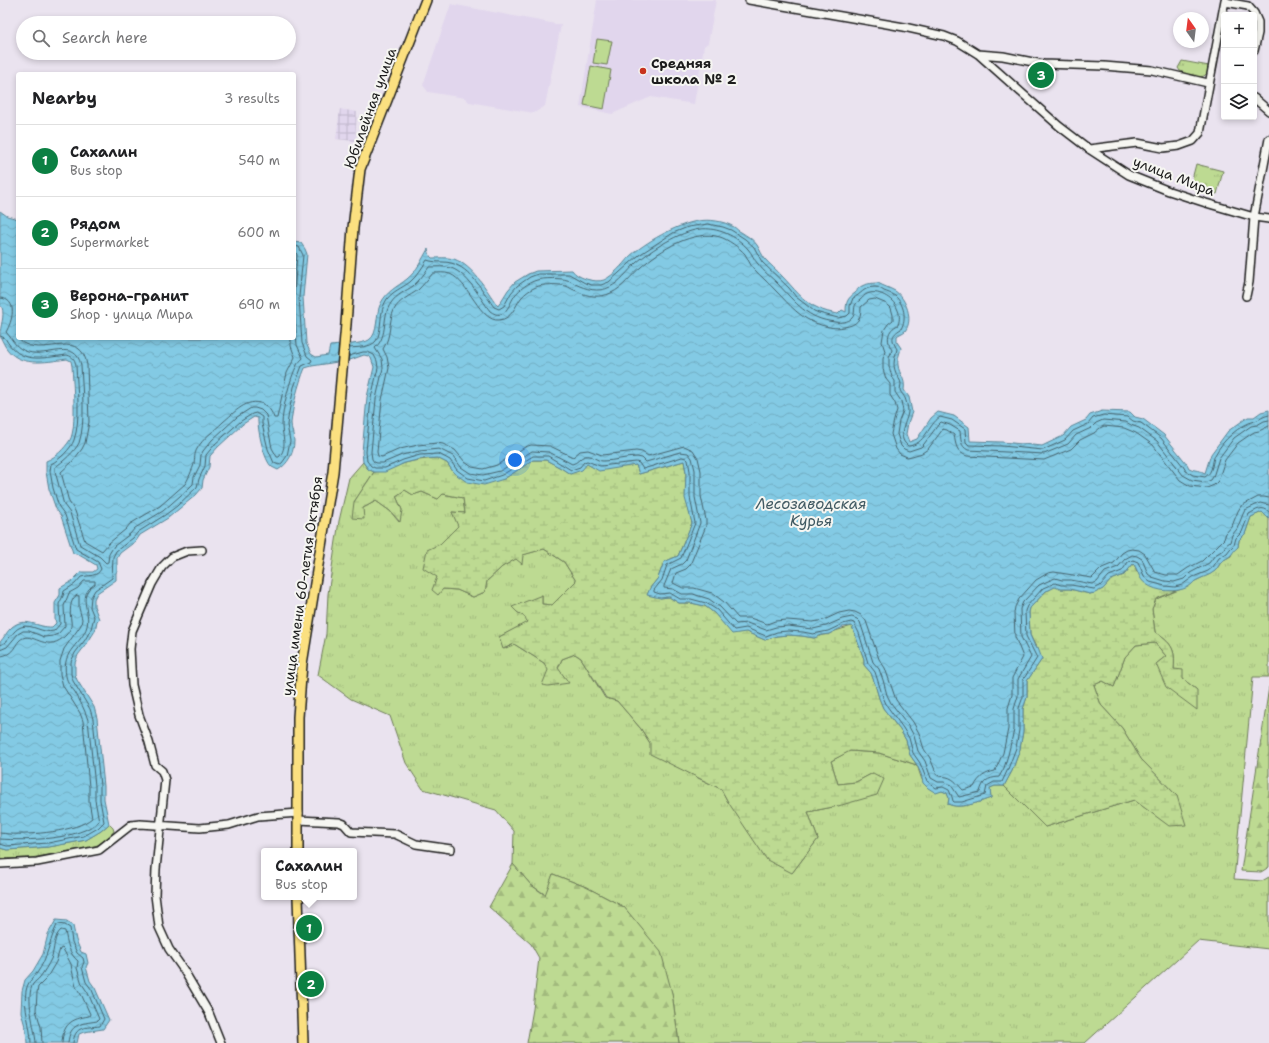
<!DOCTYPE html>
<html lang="en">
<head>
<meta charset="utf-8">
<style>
	body { margin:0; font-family:"Shantell Sans",sans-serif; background:#f6f6f6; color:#202124 }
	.controls { position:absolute; right:12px; top:12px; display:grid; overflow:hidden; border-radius:4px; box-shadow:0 2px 6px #0003 }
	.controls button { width:36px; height:36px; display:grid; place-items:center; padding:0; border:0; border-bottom:1px solid #e0e0e0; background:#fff; color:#202124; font:20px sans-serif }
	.compass { position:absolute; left:1173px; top:12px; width:36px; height:36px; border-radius:50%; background:#fff; box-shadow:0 2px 6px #0003; rotate:346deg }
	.you { position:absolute; left:515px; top:460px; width:14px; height:14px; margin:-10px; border:3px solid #fff; border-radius:50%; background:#1a73e8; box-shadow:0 0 0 6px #1a73e833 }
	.badge { display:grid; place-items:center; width:26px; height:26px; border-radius:50%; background:#0b8043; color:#fff; font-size:13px; font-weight:700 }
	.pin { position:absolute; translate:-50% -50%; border:2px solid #fff; box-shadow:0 1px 4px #0006 }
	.popup { position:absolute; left:261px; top:848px; width:96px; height:52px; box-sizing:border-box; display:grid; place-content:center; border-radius:4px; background:#fff; filter:drop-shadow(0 1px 3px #0005); font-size:13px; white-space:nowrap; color:#757577 }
	.popup b { font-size:15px; color:#202124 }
	.popup::after { content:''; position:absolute; left:50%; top:100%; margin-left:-8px; border:8px solid transparent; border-top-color:#fff }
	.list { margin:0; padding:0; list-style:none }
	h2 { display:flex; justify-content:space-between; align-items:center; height:52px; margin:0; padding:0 16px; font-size:17px }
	h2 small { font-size:13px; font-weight:400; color:#757577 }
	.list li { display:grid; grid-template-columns:26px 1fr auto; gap:12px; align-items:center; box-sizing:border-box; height:72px; padding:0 16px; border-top:1px solid #e0e0e0 }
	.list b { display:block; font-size:15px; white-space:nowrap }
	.list p { margin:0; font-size:13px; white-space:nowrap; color:#757577 }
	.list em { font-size:13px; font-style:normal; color:#757577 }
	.icon { flex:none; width:22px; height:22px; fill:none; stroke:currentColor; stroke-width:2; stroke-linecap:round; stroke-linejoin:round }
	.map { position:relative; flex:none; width:1269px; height:1043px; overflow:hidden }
	.search { position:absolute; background:#fff; box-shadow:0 2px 6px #0003; left:16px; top:16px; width:280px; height:44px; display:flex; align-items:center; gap:10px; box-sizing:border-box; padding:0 14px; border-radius:22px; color:#757577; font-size:15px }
	.panel { position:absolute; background:#fff; box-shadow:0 2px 6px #0003; left:16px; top:72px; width:280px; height:268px; border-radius:4px }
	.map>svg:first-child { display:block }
</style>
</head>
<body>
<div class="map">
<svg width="1269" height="1043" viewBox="0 0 1269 1043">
	<defs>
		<pattern id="industrial-grid" width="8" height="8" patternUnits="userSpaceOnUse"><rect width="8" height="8" fill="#e1d6ed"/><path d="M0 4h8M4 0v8" fill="none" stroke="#c0b7cb"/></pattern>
		<pattern id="grass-tufts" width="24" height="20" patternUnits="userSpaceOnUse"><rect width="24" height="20" fill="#bdda92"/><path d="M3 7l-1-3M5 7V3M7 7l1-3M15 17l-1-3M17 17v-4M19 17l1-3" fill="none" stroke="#a2ba7d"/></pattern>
		<pattern id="forest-firs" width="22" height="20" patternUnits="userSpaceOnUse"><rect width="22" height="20" fill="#bdda92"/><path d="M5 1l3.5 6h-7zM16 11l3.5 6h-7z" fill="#a2ba7d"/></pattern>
		<pattern id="wetland-marsh" width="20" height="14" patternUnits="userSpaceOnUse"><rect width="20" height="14" fill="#bdda92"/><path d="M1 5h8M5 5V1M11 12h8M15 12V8" fill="none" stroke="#a2ba7d"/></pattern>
		<pattern id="water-waves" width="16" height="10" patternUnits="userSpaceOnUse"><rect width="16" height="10" fill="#83cae4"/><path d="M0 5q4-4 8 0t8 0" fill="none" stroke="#71adc3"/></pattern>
	</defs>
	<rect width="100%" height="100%" fill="#eae3ef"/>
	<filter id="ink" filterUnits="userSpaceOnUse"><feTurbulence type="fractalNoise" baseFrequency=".025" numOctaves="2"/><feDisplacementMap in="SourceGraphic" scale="8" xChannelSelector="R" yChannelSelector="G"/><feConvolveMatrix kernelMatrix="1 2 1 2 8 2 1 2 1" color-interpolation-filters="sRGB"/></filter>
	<g filter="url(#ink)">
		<path fill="#e1d6ed" d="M 597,0 L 716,0 L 708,43 L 704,46 L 694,104 L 651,97 L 612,114 L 580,107 Z
			M 451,4 L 561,25 L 545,106 L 534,113 L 469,102 L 465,98 L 428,92 L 423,85 Z"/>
		<path fill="url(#industrial-grid)" d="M 340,109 L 357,112 L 355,141 L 336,139 Z"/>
		<path fill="url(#grass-tufts)" stroke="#6c7b57" d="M 1182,61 L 1209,66 C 1208,84 1190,75 1180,71 L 1178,68 Z
			M 1196,164 L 1223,171 L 1217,194 L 1190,187 Z
			M 363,462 L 368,469 L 374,472 L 354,502 L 363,508 L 376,501 L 390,511 L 399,522 L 402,510 L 396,496 L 405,490 L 413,495 L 422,492 L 438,499 L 443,494 L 463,498 L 465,513 L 452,512 L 459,526 L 440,544 L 427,551 L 437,577 L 438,595 L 442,589 L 457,590 L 473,597 L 485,592 L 487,581 L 502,567 L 522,555 L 544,549 L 564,562 L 576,581 L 552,605 L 542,604 L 542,595 L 517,612 L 525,617 L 527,623 L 499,637 L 504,649 L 514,644 L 544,663 L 549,670 L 565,678 L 558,669 L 562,659 L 575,654 L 581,658 L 605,698 L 617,701 L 641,729 L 650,743 L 698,778 L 721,789 L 728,802 L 792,873 L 818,839 L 808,812 L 838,806 L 873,773 L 856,782 L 838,784 L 831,761 L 849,751 L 879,753 L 917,765 C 919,770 921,780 925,784 C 928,788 932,789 936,792 L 942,791 L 947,793 L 949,798 L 948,804 C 960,810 979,802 991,798 L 990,788 L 995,786 L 1004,786 L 1045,827 L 1134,800 L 1169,825 L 1177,796 L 1141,759 L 1122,728 L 1101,705 L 1094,685 L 1103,681 L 1114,687 L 1125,657 L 1136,645 L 1155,643 L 1166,656 L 1156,664 L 1197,690 L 1183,679 L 1174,669 C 1176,648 1171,643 1155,632 L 1152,609 L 1156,599 L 1189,586 L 1195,581 L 1210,574 L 1216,570 L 1222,561 L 1231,556 L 1233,551 L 1238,547 L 1239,540 L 1245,534 L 1251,517 L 1262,512 L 1269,519 L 1269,677 L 1253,677 L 1234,879 L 1262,881 L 1269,877 L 1269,949 L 1198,941 L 1085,1043 L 679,1043 L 672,993 L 624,907 L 586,887 L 553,874 L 546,895 L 531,885 L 513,864 L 514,831 L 496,810 L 423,789 L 406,763 L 390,716 L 351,699 L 318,675 L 326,634 L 328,594 L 339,521 L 349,478 Z
			M 109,824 L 113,828 L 114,831 L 110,836 L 98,845 L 81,849 L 31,858 L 0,859 L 0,848 L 7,850 L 49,847 L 86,840 L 101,831 Z"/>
		<path fill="url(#forest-firs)" stroke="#6c7b57" d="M 1269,687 L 1269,867 L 1261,872 L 1241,871 Z
			M 513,864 L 531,885 L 545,895 L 553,874 L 586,887 L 624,907 L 661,952 L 672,993 L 679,1043 L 527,1043 L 533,1009 L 539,958 L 531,944 L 489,907 Z"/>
		<path fill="url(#wetland-marsh)" stroke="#6c7b57" d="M 437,458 L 447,463 L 454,473 L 504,479 L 533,460 L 546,460 L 561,468 L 570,474 L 587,464 L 599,470 L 636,465 L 639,474 L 684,461 L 686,472 L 686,498 L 692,523 L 678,556 L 664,562 L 658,578 L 650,588 L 660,598 L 669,597 L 679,603 L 691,603 L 705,606 L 714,613 L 723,622 L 765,640 L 777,636 L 788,635 L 802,636 L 814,638 L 822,635 L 829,634 L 835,631 L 852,626 L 864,659 L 864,665 L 871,673 L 875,684 L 879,698 L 883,708 L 900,730 L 906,740 L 910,755 L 917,765 L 879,753 L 850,751 L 831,761 L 838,784 L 856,782 L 873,773 L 884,779 L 877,795 L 838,806 L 808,812 L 818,839 L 792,873 L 767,860 L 728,802 L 721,789 L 650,754 L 650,743 L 641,729 L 617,701 L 606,698 L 581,658 L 575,654 L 562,659 L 558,668 L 569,683 L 548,686 L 542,685 L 548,670 L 544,663 L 514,644 L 503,649 L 499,637 L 527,622 L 525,617 L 517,612 L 512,607 L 542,595 L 542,604 L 552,605 L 576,581 L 564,562 L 544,549 L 523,555 L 522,564 L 516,559 L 502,567 L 487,581 L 485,592 L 473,597 L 457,590 L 443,589 L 438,595 L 432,590 L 437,577 L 423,568 L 427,550 L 440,544 L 458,526 L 452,512 L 465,513 L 463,498 L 443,494 L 438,499 L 422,492 L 413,495 L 405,490 L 396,496 L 402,510 L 400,522 L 390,511 L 376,501 L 363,508 L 364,519 L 352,518 L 354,502 L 374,472 C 388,471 393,467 405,463 C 416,460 426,459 437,458 Z
			M 1133,564 L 1135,566 L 1137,572 L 1164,590 L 1175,591 L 1156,599 L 1152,609 L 1155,632 C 1171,643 1176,648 1174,669 L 1183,670 L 1183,679 L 1197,690 L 1197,710 L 1166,687 L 1156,664 L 1166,656 L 1155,643 L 1136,645 L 1125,657 L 1114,687 L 1103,681 L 1094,685 L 1101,705 L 1122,728 L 1141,759 L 1177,796 L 1186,825 L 1169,826 L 1134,800 L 1045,827 L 1004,786 L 1012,771 L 1020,749 L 1023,731 L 1023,709 L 1027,697 L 1027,681 L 1042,659 L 1030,635 L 1029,612 L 1030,608 L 1046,591 L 1049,590 L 1055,586 L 1060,589 L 1070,589 L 1090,594 L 1103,589 L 1111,580 L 1124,575 Z"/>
		<path fill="#bdda92" stroke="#6c7b57" d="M 597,39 L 612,41 L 607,65 L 593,63 Z
			M 591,66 L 611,70 L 604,109 L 584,105 Z"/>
		<path fill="url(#water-waves)" stroke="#5a8494" d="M 0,211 L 7,216 L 18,219 L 18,338 L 294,338 L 294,242 L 301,243 L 305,249 L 307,254 L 303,297 L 306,343 L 311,354 L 316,357 L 328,355 L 330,346 C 338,345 364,344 369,340 C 379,334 375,313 381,303 C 387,291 397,287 407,279 C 417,271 422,259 428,249 L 430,256 L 432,258 C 439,258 446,257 454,259 C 473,266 486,289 497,305 L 498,306 L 508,290 L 515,282 L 528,274 L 536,271 L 572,270 C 577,278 595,283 604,280 C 614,275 622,265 629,257 C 644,243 677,224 698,221 C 709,219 724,221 734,227 C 736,228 738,231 741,232 C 747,236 753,239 757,245 C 760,250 762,255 765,259 C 770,265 777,270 782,276 C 793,287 803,302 818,308 C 823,311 832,313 838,314 L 842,310 L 846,312 C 846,302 847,299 855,293 C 859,290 855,291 859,288 C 863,284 872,283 878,283 C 883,286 890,288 895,291 C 906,298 914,320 905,331 C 903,333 899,334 897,336 L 897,342 L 901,348 C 900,353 897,359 898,365 C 899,375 906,378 904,390 L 909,397 L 912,412 L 908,423 L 906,434 L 909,442 L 917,439 L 931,418 L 938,412 L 954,416 L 969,427 L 970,441 L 1002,442 L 1042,446 L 1063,436 L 1071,427 L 1086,420 L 1090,415 L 1102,411 L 1130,412 L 1135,417 L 1143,419 L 1164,435 L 1187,464 L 1189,468 C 1194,471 1201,470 1205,473 L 1211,454 L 1228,431 L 1248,417 L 1254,417 L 1261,412 L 1269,410 L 1269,519 L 1262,512 L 1251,517 L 1245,534 L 1239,540 L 1238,547 C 1233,551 1234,552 1230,556 C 1228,558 1225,559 1222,561 C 1219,564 1218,568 1215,571 C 1209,576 1202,577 1195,581 C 1193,583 1191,585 1188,587 C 1176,593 1157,592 1146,584 C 1138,579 1138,568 1133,564 L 1124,575 L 1111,580 L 1103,589 L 1095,593 L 1090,594 L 1070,589 L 1060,589 L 1055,587 L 1049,590 L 1046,591 L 1030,608 L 1029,612 L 1030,635 L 1036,649 L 1038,648 L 1042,659 L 1027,681 L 1027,697 L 1023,709 L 1023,731 L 1020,749 L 1012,771 L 1004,786 L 995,786 L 990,788 L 991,798 C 979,802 960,810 948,804 L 949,798 L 947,793 L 942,791 L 936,793 L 928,788 L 923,783 L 921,774 L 917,765 L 910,755 L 906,740 L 900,730 L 883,708 L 879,698 L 875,684 L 871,673 L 864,665 L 864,659 L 852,626 L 843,627 L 829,634 L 822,635 L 814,638 L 802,636 L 788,635 L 777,636 L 765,640 L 746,632 L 732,634 L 714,613 L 705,606 L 691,603 L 679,603 L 669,597 L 660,598 L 647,595 L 650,588 L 658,578 L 664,562 L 678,556 L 692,523 L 685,498 L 686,472 L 684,461 L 639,474 L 636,465 L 599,471 L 587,464 L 582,470 L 570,474 L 561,468 L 546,460 L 533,460 L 504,479 L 484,485 L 467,482 L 454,473 L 447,463 L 437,458 L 421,459 L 405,463 L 385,472 L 374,472 L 368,469 L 363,462 L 362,452 L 367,397 L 374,367 L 371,358 L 368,356 L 364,355 L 350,360 L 312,366 L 305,368 C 298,385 293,405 291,423 C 291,429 294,435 294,441 C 294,453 288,464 278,470 C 276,469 274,468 272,467 C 264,461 257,428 258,418 L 254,417 L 243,424 L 218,447 L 210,456 L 209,467 L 203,480 L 202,488 L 196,495 L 168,518 L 140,535 L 136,541 L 120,553 L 117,558 L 117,571 L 116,573 L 116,580 L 97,593 L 94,599 L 94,606 L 99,619 L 97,621 L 95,631 L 88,642 L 78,655 L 75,663 L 75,674 L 77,680 L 94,707 L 97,718 L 104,786 L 104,799 L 109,824 L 101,831 L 86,840 L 49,847 L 7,850 L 0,848 L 0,642 C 4,638 7,631 12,627 C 25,616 38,628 52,627 L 56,623 L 55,619 L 55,603 L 60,595 L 60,588 L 72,581 L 81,572 L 93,572 L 97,569 L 96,565 L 79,555 L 73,553 L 61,516 L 56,509 L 49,489 L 46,472 L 46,461 C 56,457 64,449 70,440 C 77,428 73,382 72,366 L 71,361 L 67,359 C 45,362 18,368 5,346 C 3,342 1,339 0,335 C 0,326 5,317 2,307 L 0,306 Z
			M 56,920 L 67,921 L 73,926 L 76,940 L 81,952 L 86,954 L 88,963 L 86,967 L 90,981 L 95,988 L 109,1020 L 103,1029 L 84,1032 L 79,1034 L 77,1043 L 27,1043 L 26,1030 L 21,1012 L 22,991 L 25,980 L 33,971 L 43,954 L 48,934 Z"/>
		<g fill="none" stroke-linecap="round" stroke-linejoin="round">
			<path stroke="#45626c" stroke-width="1" d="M 0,298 C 19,299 12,322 6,332 C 14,341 15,348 28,352 C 48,358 75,338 81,365 C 82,387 86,423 79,443 C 75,451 63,462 55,467 L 55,471 L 64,505 L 70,513 L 80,545 L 100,557 L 106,563 L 108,562 L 109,554 L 114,546 L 130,534 L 135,528 L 163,511 L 189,488 L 193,484 L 194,477 L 200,465 L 201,455 L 203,451 L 212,440 L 237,417 L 251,408 L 255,408 L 261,410 L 266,415 L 269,433 L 272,448 L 277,457 L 279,457 C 288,447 282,436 282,425 C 282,410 290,378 297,365 C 298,362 301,361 303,358 L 297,345 L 294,309 L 294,296 L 297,255 L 296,252 L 294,251
				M 0,336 L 5,338 C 20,365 41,358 67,355 C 74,357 75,360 76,366 C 77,387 81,420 74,440 C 71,449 59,460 51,464 L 50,471 L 53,488 L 59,507 L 65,515 L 76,549 L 98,562 L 101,569 C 97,577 89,575 81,577 L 75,584 L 64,591 L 63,596 L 59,604 L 60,624 L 54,631 C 42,634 32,623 21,627 C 12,630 9,643 0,645
				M 18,338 C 20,341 21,342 25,344 C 47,355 81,329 87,365 L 89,422 L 85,443 L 82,449 L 72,462 L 61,472 L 69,502 L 75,511 L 85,541 L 102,551 L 109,543 L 126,529 L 130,524 L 160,506 L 185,484 C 187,482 193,468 194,464 C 195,459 194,454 197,449 C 203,438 214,431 223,422 C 234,413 247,397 263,404 C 269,407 272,412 274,418 L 277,418 L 287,373 L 295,357 L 291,346 L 291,338
				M 349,348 C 358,347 370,348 376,341 C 383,330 378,312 387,299 C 393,291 402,288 410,282 C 417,276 422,268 427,260 C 435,263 443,261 451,263 C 471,268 483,292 494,307 L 499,309 L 504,306 L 511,293 L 517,286 L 530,277 L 538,274 L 569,274 L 585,283 L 592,285 L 601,285 L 609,282 L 639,255 L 673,233 L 688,227 L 708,224 L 723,227 L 731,230 L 745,239 L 754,247 L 762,262 L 789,288 L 796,297 L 814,311 L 819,313 L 838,318 L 847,316 L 850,313 L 850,306 L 853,298 C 861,295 863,287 875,287 C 878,287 881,289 884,291 C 887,292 892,294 895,296 C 904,304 907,318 901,329 C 891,335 891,339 897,349 C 895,358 892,364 896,373 C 897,377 901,380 901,384 C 901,386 900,388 900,390 C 901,393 904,396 905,398 C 906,401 908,407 908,411 C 908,421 895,436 908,446 C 925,445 928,425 940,417 L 952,420 L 965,429 L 966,442 L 969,445 L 1002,446 L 1043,450 L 1065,440 L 1073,431 L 1088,424 L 1093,418 L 1103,415 L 1128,417 L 1133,421 L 1141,423 L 1161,438 L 1183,466 L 1186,471 L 1193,475 L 1205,477 C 1213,473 1212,461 1215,455 C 1223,440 1239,425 1255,421 C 1259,420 1263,416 1269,415
				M 349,356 L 363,352 L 368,352 L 374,355 L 377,361 L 378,368 L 371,398 L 366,452 L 367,461 L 371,466 L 375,468 L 385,468 L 403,460 L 420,455 L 439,454 L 450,460 L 457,470 L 468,478 L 484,481 L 502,475 L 533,456 L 548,456 L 571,470 L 580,467 L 584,462 L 587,461 L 600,466 L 636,462 L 639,463 L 643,469 L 682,457 L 686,458 L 688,460 L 690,471 L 690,497 L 695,523 L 681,558 L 667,565 L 662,580 L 654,590 L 654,592 L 660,594 L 670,593 L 680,599 L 691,599 L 706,603 L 717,610 L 734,630 L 746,628 L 766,636 L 777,632 L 788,631 L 803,632 L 813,634 L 828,631 L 843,624 L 851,622 L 854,623 L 859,633 L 868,663 L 875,672 L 883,697 L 887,706 L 903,728 L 909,738 L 913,753 L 920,763 L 927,781 L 936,788 L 943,787 L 949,790 L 952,797 L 953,801 L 954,802 L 962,802 L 985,795 L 987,786 L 994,782 L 1002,782 L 1008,769 L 1016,748 L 1019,730 L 1019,708 L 1023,697 L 1023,680 L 1037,658 L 1026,636 L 1025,611 L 1027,606 L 1043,588 L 1055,583 L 1061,585 L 1071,585 L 1094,589 L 1100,586 L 1109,576 L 1122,571 L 1128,562 L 1133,560 L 1138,562 L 1145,578 L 1150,582 L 1165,586 L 1175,587 L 1182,585 L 1193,577 L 1208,571 L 1213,567 L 1219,558 L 1227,553 L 1230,549 L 1234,545 L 1236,538 L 1242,532 L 1249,514 C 1256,510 1263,505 1269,512
				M 1269,420 L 1264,421 L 1257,425 L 1251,426 L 1234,438 L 1219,458 L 1213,477 L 1211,480 L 1206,482 L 1192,480 L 1183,475 L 1157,441 L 1139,428 L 1131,425 L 1126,422 L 1103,420 L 1096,423 L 1091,428 L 1076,435 L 1068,444 L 1044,454 L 968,450 C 960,446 961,439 960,431 L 950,425 L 941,422 L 938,425 L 924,444 L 921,447 L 909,451 L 904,449 L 901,446 L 897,434 L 899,421 L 903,411 L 901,401 L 895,392 L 895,381 L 892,377 L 889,366 L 889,358 L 892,350 C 886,340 887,330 898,325 C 900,319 900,314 897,308 C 893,298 877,289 867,294 C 864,295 863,298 860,300 C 858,302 857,302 856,304 C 853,308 856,314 852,318 C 849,322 840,323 835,322 C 807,319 796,303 777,283 C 771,277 763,271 758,264 C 754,260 752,253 748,249 C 737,236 717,227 700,229 C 679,232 652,249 636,263 C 628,271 620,282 610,287 C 598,293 586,289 575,284 C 573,283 570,280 567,280 C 562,278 543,278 537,280 C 529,282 520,289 515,295 C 509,304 505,322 490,311 C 480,298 468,274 451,268 C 444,266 437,267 429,267 C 425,273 419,281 413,286 C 406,291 396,295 391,303 C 381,317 389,335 375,348 L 382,359 L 383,368 L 376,399 L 371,452 L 372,459 L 374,462 L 377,463 L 383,463 L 402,455 L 419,451 L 439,449 L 453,456 L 461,467 L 470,473 L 483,475 L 500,471 L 532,451 L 549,452 L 572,464 C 578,463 580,457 585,456 C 592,454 596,461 603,461 C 614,461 625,457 637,457 L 642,458 L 646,462 L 680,452 L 688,453 L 692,458 L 695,470 L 695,497 L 700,523 L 686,560 L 682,564 L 671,569 L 664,586 L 664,588 L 673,589 L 682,594 L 693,594 L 709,599 L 720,607 L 736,624 L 747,623 L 766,630 L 776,627 L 788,626 L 813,629 L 826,626 L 842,619 L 852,617 L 857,619 L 860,622 L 863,631 L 873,662 L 879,669 L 883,680 L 887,695 L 891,703 L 908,725 L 914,736 L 918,751 L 925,761 L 931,778 L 938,782 L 944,782 L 951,785 L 959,797 L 980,792 C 983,781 987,778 999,777 L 1004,768 L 1008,755 L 1014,730 L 1014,709 L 1018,696 L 1018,679 L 1031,657 L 1021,637 L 1020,609 L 1023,602 L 1039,585 L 1055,578 L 1062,580 L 1071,580 L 1092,584 L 1097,582 L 1105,572 L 1118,567 L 1125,559 L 1132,555 L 1137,556 L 1142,559 L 1148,574 L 1152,577 L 1165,581 L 1174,582 L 1184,579 L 1190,573 L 1209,563 L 1215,555 L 1223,550 L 1226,545 L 1230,542 L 1232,535 L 1237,529 L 1243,514 L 1245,510 L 1260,503 L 1269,505
				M 1269,426 L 1259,431 L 1254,432 L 1238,443 L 1225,460 L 1218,481 L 1214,485 L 1207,488 L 1190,486 L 1180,480 L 1153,445 L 1136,433 L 1124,428 L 1104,426 L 1100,428 L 1094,433 L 1080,440 L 1071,449 L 1044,460 L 967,456 C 956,452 956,445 954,435 L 947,430 L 943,429 L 928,449 L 922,453 L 912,456 L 907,457 L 900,454 L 896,449 L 891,434 L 894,420 L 897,410 L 895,403 L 890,395 L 890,384 L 886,379 L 883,369 L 883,359 L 885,351 L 882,342 L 884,330 L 888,324 L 893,320 L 893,315 L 891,308 L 887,304 L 875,299 L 869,300 L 861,307 C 861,320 857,325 844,327 C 835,329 829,327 821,325 C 800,319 790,305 776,291 C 769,283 761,277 754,269 C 750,265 748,259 745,254 C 740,248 727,239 720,237 C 694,229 660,250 641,267 C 631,275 623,288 611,293 C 600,298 588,297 577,291 C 573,290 569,287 566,286 C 559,284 542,284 536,287 C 531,289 525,293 521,298 C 515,306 512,319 499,320 C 480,322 469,282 450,274 C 444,272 439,273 433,273 C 428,279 423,285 418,290 C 410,296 399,300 394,310 C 388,323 392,335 383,349 L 387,357 L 389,368 L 382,400 L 377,452 L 378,456 L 382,457 L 400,449 L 418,445 L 437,443 L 443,444 L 455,450 L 465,462 L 472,467 L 483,469 L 497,465 L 525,447 L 531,445 L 550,446 L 573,457 L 580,451 L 588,450 L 602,455 L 636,451 L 642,452 L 648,456 L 684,446 L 693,450 L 698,458 L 701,471 L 701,496 L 706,520 L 706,526 L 690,565 L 686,569 L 676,573 L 673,583 L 683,588 L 694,588 L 712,593 L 724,602 L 738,618 L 750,618 L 767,624 L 775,621 L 787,620 L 813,622 L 824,620 L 839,613 L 849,611 L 855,612 L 861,615 L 866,621 L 879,659 L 885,668 L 896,700 L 913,722 L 919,733 L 924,749 L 930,758 L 937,775 C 940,777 943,776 947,777 C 955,779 958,785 963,790 L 974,787 C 979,777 985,773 995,771 L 1003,753 L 1008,729 L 1008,708 L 1012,695 L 1012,678 L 1023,657 L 1015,637 L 1014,613 L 1015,607 L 1019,599 L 1036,580 L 1048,573 L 1054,572 L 1092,578 L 1102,568 L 1114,563 L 1122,553 L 1127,550 L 1132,549 L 1139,550 L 1145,554 L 1155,572 L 1166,575 L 1178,575 L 1188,568 L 1202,561 L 1224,539 L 1226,533 L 1232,526 L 1238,511 L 1241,506 L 1258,497 L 1264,497 L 1269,498
				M 0,650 L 7,647 L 18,634 L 23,631 L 29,631 L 44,637 L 53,636 L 58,634 L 65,626 L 64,606 L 69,593 L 78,588 L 84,581 L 95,581 L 95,584 C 76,596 91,610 87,626 C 82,645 61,649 66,676 C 67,682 71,687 75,692 C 80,701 85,710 88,720 L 95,786 L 95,800 L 99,821 C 80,840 26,841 0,839
				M 0,656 C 16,655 14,642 23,638 C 34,633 48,654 66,635 C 70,631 72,626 71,621 C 70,612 69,600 77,595 L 79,596 L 79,608 L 82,619 L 81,625 L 64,649 L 60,661 L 60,674 L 63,686 L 80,713 L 83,721 L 89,787 L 89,801 L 92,818 C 76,832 31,835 9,834 C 6,834 3,833 0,833
				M 0,844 L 7,846 L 48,843 L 84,836 L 98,828 L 104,822 L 100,800 L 100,786 L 93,719 L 90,709 L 73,681 L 71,674 L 71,662 L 75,653 L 85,640 L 91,629 L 94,617 L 90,607 L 91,597 L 95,590 L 112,578 L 113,557 L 116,551 L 133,538 L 138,532 L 165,515 L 177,506 L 197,487 L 199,479 L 205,466 L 206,455 L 215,444 L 241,421 L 252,414 L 256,413 L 262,417 L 262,424 L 268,449 L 274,463 L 279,465 L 282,463 L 287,456 L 290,441 L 287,425 L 289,412 L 294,387 L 302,366 L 311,362 L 312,360 L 307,356 L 302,343 L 299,297 L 303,255 L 299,247 L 294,246
				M 31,1043 C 31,1025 23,1009 26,991 C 28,981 31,981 37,973 C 48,958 49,941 57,925 L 58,924 L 65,925 L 70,928 L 72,942 L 77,953 L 83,958 L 84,962 L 82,967 L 86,982 L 92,990 L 104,1019 L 100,1026 C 85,1028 75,1025 73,1043
				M 36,1043 C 35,1028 25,997 33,984 C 34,982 38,980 40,977 C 44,972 48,965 51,959 C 55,949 53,937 61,930 L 65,931 C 67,942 69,954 78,961 L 77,968 L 82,984 L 88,993 L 99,1019 L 97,1021 C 80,1024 70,1023 68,1043
				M 42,1043 L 41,1027 L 36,1010 L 37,993 L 38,987 L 46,979 L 56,962 L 60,949 L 62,948 L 63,949 L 71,964 L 72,970 L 76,987 L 82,996 L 90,1014 L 89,1016 C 71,1019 63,1024 62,1043"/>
			<defs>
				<path id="minor" d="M 749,0 L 904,27 L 944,36 L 957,41 L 978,54 L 1059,126 L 1089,149 L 1129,175 L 1169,191 L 1206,203 L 1254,217 L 1269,219
					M 1225,2 L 1248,6 L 1254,13 L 1258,22 L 1258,33 L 1254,51
					M 978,54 L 1003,56 L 1043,64 L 1104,66 L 1152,70 L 1208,83
					M 1254,98 L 1269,111
					M 1089,149 L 1137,143 L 1163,148 L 1179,146 L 1193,141 L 1200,133 L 1225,0
					M 1246,296 L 1249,282 L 1254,217 L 1269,139
					M 202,550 L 187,551 L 172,557 L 162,567 L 152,584 L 132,631 L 130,649 L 132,685 L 139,715 L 149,742 L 155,765 L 162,771 L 165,780 L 156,869 L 155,895 L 159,927 L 169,949 L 183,969 L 209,1013 L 221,1043
					M 298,820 L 339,822 L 344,824 L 351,832 L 395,834 L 416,844 L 451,849
					M 0,864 L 37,862 L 99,850 L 131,825 L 140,824 L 200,828 L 229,825 L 258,816 L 299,813"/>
				<path id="major" d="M 298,851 L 298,717 L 302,664 L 333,472 L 346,324 L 353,228 L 360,169 L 426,0
					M 298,897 L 303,1043"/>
			</defs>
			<use href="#minor" stroke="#1c1c1c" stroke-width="10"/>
			<use href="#major" stroke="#1c1c1c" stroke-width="12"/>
			<use href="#minor" stroke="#f6f6f2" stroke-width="7"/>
			<use href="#major" stroke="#fbe080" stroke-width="9"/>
		</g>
	</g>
	<circle fill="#c8321e" stroke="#f6f6f2" stroke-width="1.5" cx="643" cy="71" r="4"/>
	<g text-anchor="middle" stroke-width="4" stroke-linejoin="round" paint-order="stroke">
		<g font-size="14" font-weight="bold" fill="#1c1c1c" stroke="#f6f6f2" text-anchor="start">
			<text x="651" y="68">Средняя<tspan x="651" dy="16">школа № 2</tspan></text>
		</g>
		<g font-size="14" fill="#1c1c1c" stroke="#f6f6f2">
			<text transform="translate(370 108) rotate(-70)" y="5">Юбилейная улица</text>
			<text transform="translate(1174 176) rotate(21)" y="5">улица Мира</text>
			<text transform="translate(302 586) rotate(-82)" y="5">улица имени 60-летия Октября</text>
		</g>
		<g font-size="15" font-style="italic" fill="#405962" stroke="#f6f6f2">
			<text x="811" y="509">Лесозаводская<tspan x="811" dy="17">Курья</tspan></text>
		</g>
	</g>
</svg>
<div class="controls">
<button>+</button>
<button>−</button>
<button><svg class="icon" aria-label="layers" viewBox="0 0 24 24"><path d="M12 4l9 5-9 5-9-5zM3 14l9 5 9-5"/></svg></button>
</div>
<svg class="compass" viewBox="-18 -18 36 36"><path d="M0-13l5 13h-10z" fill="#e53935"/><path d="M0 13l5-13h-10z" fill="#757577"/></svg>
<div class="you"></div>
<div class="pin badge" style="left:309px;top:928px">1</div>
<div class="popup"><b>Сахалин</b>Bus stop</div>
<div class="pin badge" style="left:311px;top:984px">2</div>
<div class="pin badge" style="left:1041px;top:75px">3</div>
<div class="search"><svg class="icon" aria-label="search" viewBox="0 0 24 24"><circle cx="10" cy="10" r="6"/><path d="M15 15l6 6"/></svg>Search here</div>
<section class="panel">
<h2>Nearby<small>3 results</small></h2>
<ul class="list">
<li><span class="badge">1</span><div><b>Сахалин</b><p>Bus stop</p></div><em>540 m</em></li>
<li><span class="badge">2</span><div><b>Рядом</b><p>Supermarket</p></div><em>600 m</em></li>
<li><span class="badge">3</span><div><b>Верона-гранит</b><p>Shop · улица Мира</p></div><em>690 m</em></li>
</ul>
</section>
</div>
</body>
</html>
